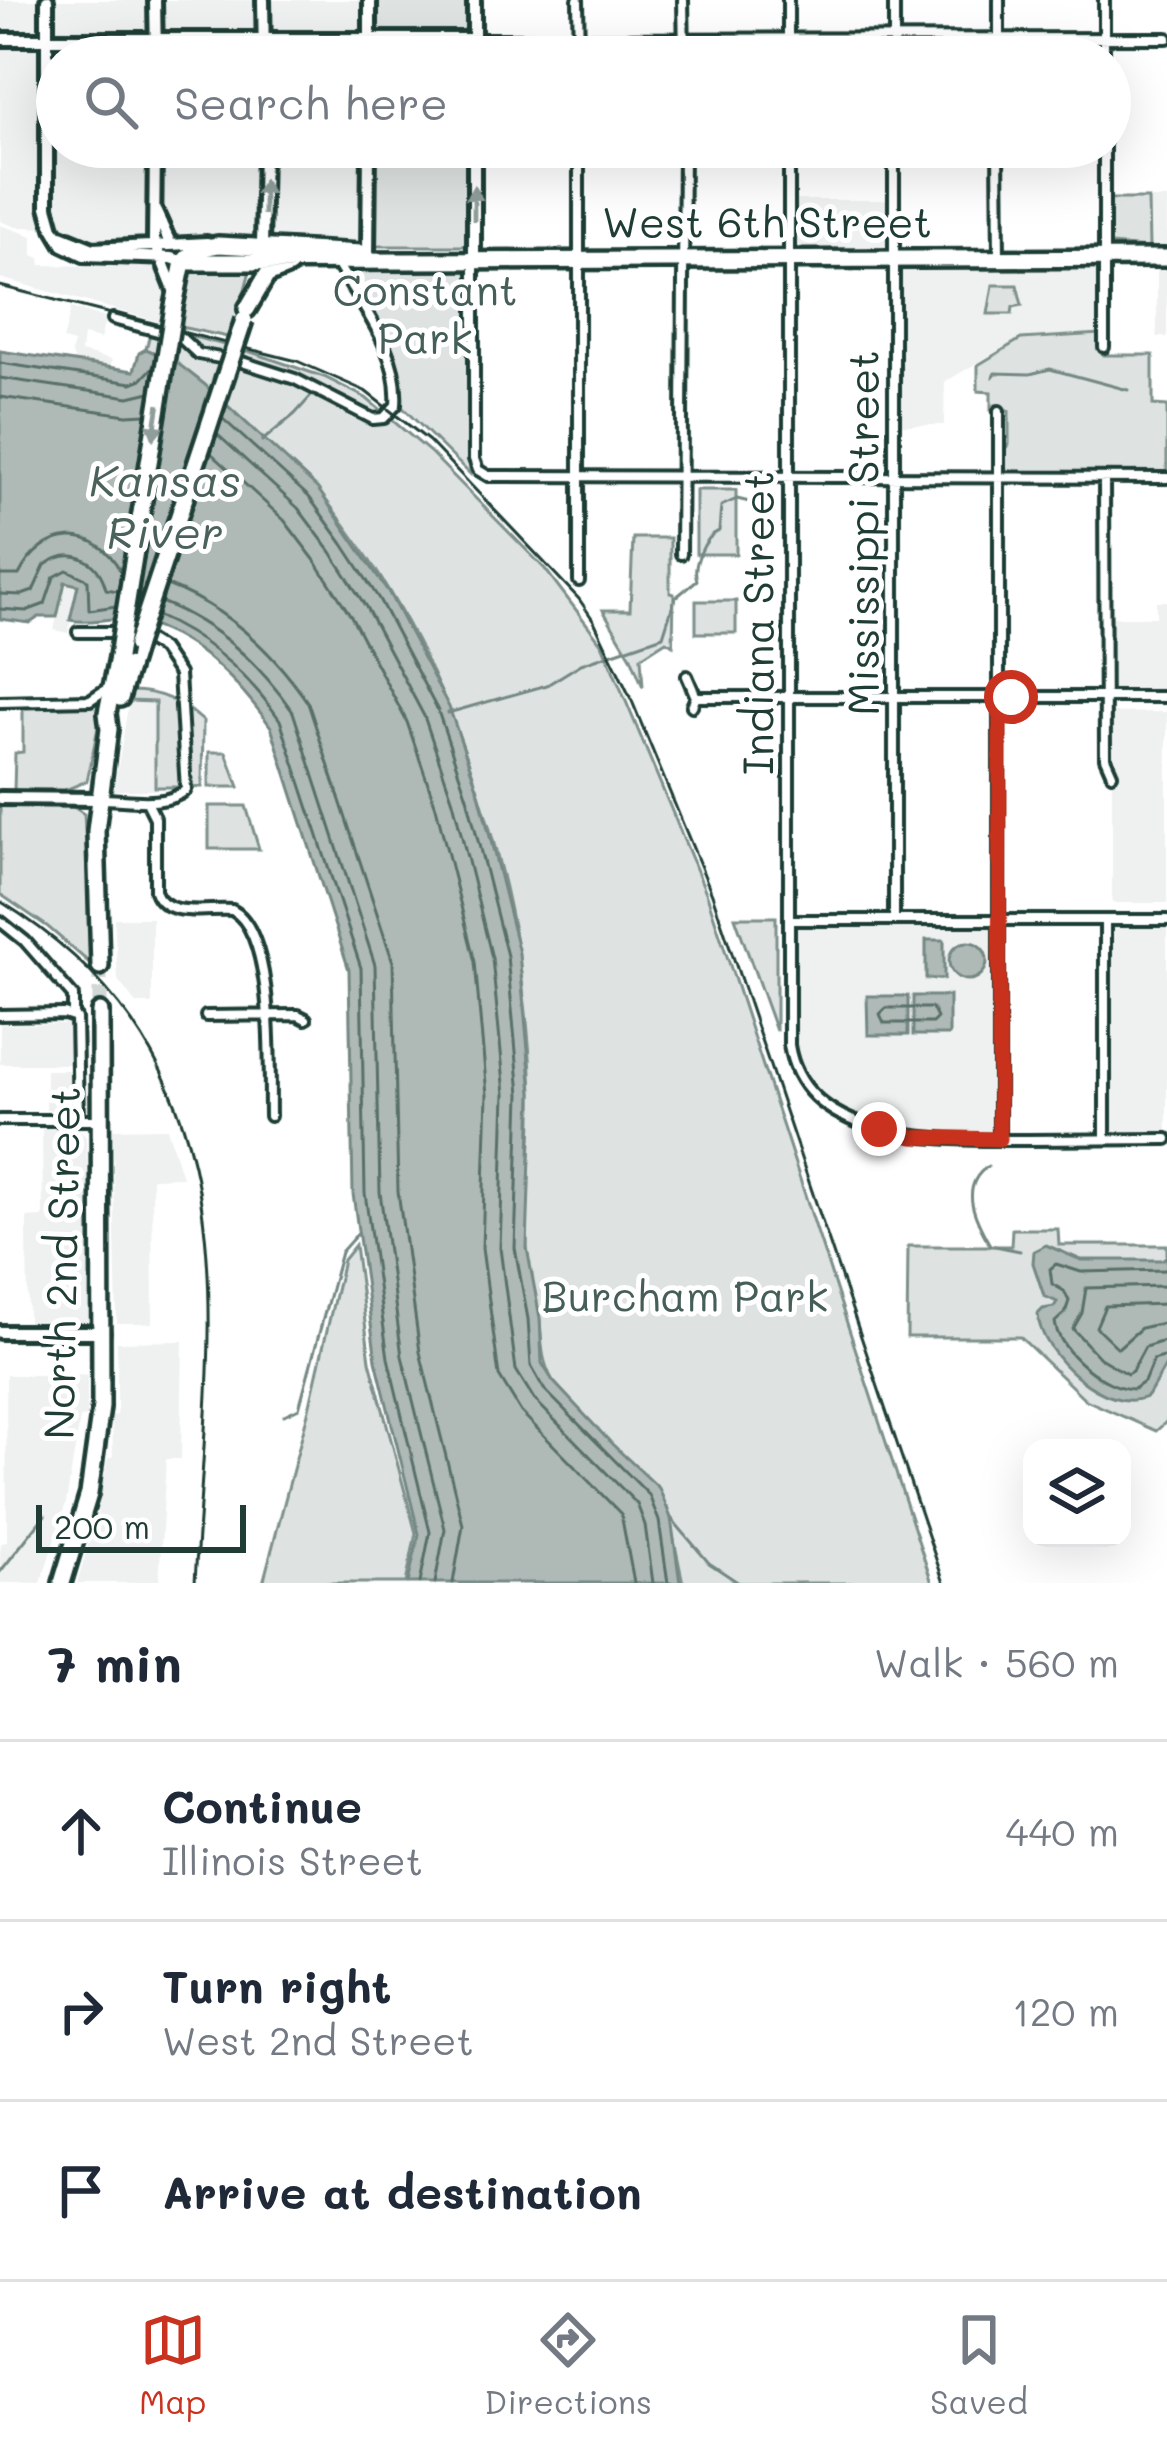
<!DOCTYPE html>
<html lang="en">
<head>
<meta charset="utf-8">
<style>
	body { margin:0; font-family:Mali,sans-serif; background:#f6f6f7; color:#1f2937 }
	.controls { position:absolute; right:36px; bottom:36px; display:grid; overflow:hidden; border-radius:24px; box-shadow:0 12px 48px #0002 }
	.controls button { width:108px; height:108px; display:grid; place-items:center; padding:0; border:0; border-bottom:3px solid #e0e1e3; background:#fff; color:#1f2937; font:60px sans-serif }
	.scale { position:absolute; left:36px; bottom:30px; width:210px; box-sizing:border-box; padding-left:12px; border:6px solid #1f3d34; border-top:0; font-size:33px; line-height:42px; white-space:nowrap; color:#1f3d34; -webkit-text-stroke:9px #fff; paint-order:stroke }
	.stop { position:absolute; width:36px; height:36px; margin:-27px; border:9px solid #c8321e; border-radius:50%; background:#fff }
	.stop.end { background:#c8321e; border-color:#fff; box-shadow:0 3px 12px #0008 }
	.list { margin:0; padding:0; list-style:none }
	h2 { display:flex; justify-content:space-between; align-items:center; height:156px; margin:0; padding:0 48px; font-size:51px }
	h2 small { font-size:39px; font-weight:400; color:#747a83 }
	.list li { display:grid; grid-template-columns:78px 1fr auto; gap:36px; align-items:center; box-sizing:border-box; height:180px; padding:0 48px; border-top:3px solid #e0e1e3 }
	.list b { display:block; font-size:45px; white-space:nowrap }
	.list p { margin:0; font-size:39px; white-space:nowrap; color:#747a83 }
	.list em { font-size:39px; font-style:normal; color:#747a83 }
	.icon { flex:none; width:66px; height:66px; fill:none; stroke:currentColor; stroke-width:2; stroke-linecap:round; stroke-linejoin:round }
	.map { position:relative; flex:none; width:1167px; height:1583px; overflow:hidden }
	.search { position:absolute; background:#fff; box-shadow:0 12px 48px #0002; left:36px; right:36px; top:36px; height:132px; display:flex; align-items:center; gap:30px; box-sizing:border-box; padding:0 42px; border-radius:66px; color:#747a83; font-size:45px }
	.sheet { height:696px; background:#fff }
	nav { display:flex; justify-content:space-around; align-items:center; box-sizing:border-box; height:168px; border-top:3px solid #e0e1e3; background:#fff; font-size:33px; color:#747a83 }
	nav a { display:grid; justify-items:center; gap:6px }
	nav .on { color:#c8321e }
	.map>svg:first-child { display:block }
</style>
</head>
<body>
<div class="map">
<svg width="1167" height="1583" viewBox="0 0 1167 1583">
	<rect width="100%" height="100%" fill="#fff"/>
	<filter id="ink" filterUnits="userSpaceOnUse"><feTurbulence type="fractalNoise" baseFrequency=".00833" numOctaves="2"/><feDisplacementMap in="SourceGraphic" scale="24" xChannelSelector="R" yChannelSelector="G"/><feConvolveMatrix kernelMatrix="1 2 1 2 8 2 1 2 1" color-interpolation-filters="sRGB"/></filter>
	<g filter="url(#ink)">
		<path fill="#eef1f0" d="M 0,0 L 370,0 L 370,57 L 57,57 L 57,147 L 369,147 L 368,258 L 274,247 L 93,249 L 53,228 L 16,227 L 0,221 Z
			M 1148,199 L 1167,199 L 1167,248 L 1149,248 Z
			M 794,200 L 889,200 L 889,244 L 883,248 L 797,247 L 793,238 Z
			M 0,225 L 33,236 L 33,255 L 40,258 L 41,265 L 153,267 L 166,291 L 164,323 L 0,278 Z
			M 1094,268 L 1100,276 L 1100,334 L 1036,336 L 1002,348 L 945,382 L 944,425 L 899,425 L 902,270 Z
			M 1157,271 L 1167,271 L 1167,337 L 1157,337 Z
			M 71,308 L 106,318 L 100,339 L 83,335 L 81,352 L 112,360 L 109,367 L 75,360 L 71,353 L 74,343 L 63,340 Z
			M 65,582 L 78,585 L 68,633 L 54,630 Z
			M 1156,601 L 1167,601 L 1167,691 L 1111,691 L 1110,617 L 1156,617 Z
			M 129,701 L 155,701 L 155,790 L 114,790 Z
			M 1167,712 L 1167,903 L 1112,903 L 1112,713 Z
			M 114,918 L 152,918 L 152,1004 L 136,1004 L 118,980 Z
			M 800,924 L 994,925 L 993,1133 L 920,1135 L 887,1127 L 847,1111 L 814,1089 L 805,1075 L 793,1041 L 794,929 Z
			M 1117,924 L 1167,924 L 1167,1135 L 1117,1135 L 1110,1130 L 1110,929 Z
			M 0,1024 L 71,1024 L 71,1064 L 0,1064 Z
			M 46,1070 L 71,1070 L 72,1110 L 46,1110 Z
			M 167,1128 L 182,1177 L 152,1178 L 153,1323 L 117,1323 L 113,1129 Z
			M 42,1129 L 78,1129 L 86,1137 L 89,1217 L 94,1217 L 91,1323 L 28,1324 L 27,1218 L 43,1217 Z
			M 183,1341 L 181,1459 L 166,1459 L 159,1583 L 77,1583 L 97,1515 L 108,1458 L 113,1458 L 112,1416 L 117,1415 L 117,1342 Z
			M 6,1375 L 87,1375 L 87,1417 L 80,1418 L 66,1503 L 41,1583 L 0,1583 L 0,1543 L 7,1542 Z"/>
		<path fill="#dee3e2" stroke="#7e908b" stroke-width="3" d="M 374,0 L 469,0 L 468,27 L 461,32 L 377,32 Z
			M 382,45 L 461,45 L 469,57 L 374,57 L 375,50 Z
			M 374,147 L 469,147 L 468,246 L 375,246 Z
			M 1109,199 L 1148,199 L 1149,248 L 1110,245 Z
			M 187,267 L 251,267 L 232,338 L 176,326 Z
			M 345,269 L 468,271 L 470,474 L 399,404 L 390,345 Z
			M 993,285 L 1017,285 L 1022,305 L 1013,307 L 1012,314 L 988,314 Z
			M 152,326 L 251,352 L 324,377 L 366,398 L 430,452 L 545,569 L 602,644 L 707,895 L 932,1583 L 683,1583 L 667,1507 L 553,1381 C 541,1360 542,1343 540,1320 C 537,1296 529,1272 527,1248 C 524,1197 534,1144 532,1093 C 524,884 454,656 320,493 C 303,472 280,456 260,437 C 224,403 192,369 146,349 Z
			M 1100,334 L 1104,355 L 1153,355 L 1153,405 L 1167,406 L 1167,473 L 1006,472 L 1004,450 L 1009,444 L 1009,411 L 991,410 L 991,392 L 978,391 L 978,365 L 1021,339 Z
			M 696,490 L 736,490 L 736,554 L 696,554 Z
			M 633,538 L 670,538 L 670,593 L 674,594 L 673,645 L 666,641 L 641,657 L 643,687 L 631,657 L 603,610 L 630,610 Z
			M 696,601 L 736,601 L 736,633 L 696,633 Z
			M 132,691 C 160,691 182,702 203,721 L 202,787 L 155,787 L 155,702 L 129,701 Z
			M 104,698 L 87,781 L 63,791 L 14,791 L 15,753 L 23,752 L 23,706 L 29,702 L 76,706 Z
			M 209,752 L 226,752 L 239,787 L 209,787 Z
			M 0,803 L 69,804 L 84,814 L 93,966 L 48,927 L 0,894 Z
			M 209,806 L 246,806 L 259,849 L 209,849 Z
			M 735,917 L 776,917 L 776,1031 Z
			M 1012,1229 L 1058,1229 L 1059,1245 L 1167,1245 L 1167,1421 L 1156,1431 L 1086,1400 L 1020,1337 L 907,1337 L 908,1246 L 1011,1246 Z
			M 355,1245 L 370,1361 L 416,1533 L 406,1583 L 263,1583 L 309,1409 L 343,1260 Z"/>
		<path fill="#afbab7" stroke="#758883" stroke-width="3" d="M 146,349 L 176,362 L 204,384 L 318,489 L 389,593 L 449,707 L 479,793 L 519,953 L 532,1093 L 527,1248 L 540,1318 L 542,1363 L 553,1381 L 612,1444 L 659,1488 L 671,1518 L 680,1583 L 408,1583 L 419,1534 L 376,1360 L 353,1194 L 349,970 L 271,727 C 237,679 188,629 127,620 C 107,616 91,625 70,620 L 78,585 L 65,582 L 57,617 L 39,617 L 30,623 L 0,619 L 0,351 L 134,371 L 139,353 Z
			M 926,940 L 944,940 L 944,979 L 926,979 Z
			M949 961a19 19 0 1 1 38 0a19 19 0 1 1-38 0Z
			M 867,996 L 908,996 L 908,1035 L 868,1035 Z
			M 913,996 L 949,996 L 949,1035 L 913,1035 Z
			M 1046,1245 L 1081,1260 L 1162,1260 L 1167,1256 L 1167,1363 L 1148,1396 C 1107,1417 1039,1353 1038,1314 L 1043,1309 L 1054,1307 L 1057,1302 L 1044,1296 L 1033,1263 L 1034,1251 Z"/>
		<g fill="none" stroke-linecap="round" stroke-linejoin="round">
			<path stroke="#596f68" stroke-width="3" d="M 0,363 L 132,383 L 142,379 L 154,366
				M 0,378 L 129,397 L 150,392
				M 0,397 L 127,415 L 146,414
				M 222,418 L 309,497 L 343,544 L 379,599 L 438,711 L 467,797 L 507,956 L 520,1094 L 515,1248 L 528,1319 L 531,1366 L 544,1389 L 649,1495 L 659,1521 L 668,1583
				M 217,434 L 298,508 L 331,552 L 366,607 L 424,716 L 453,801 L 492,958 L 505,1094 L 500,1248 L 516,1370 L 534,1399 L 637,1504 L 645,1525 L 653,1583
				M 211,453 L 284,520 L 316,562 L 351,616 L 407,722 L 436,807 L 475,962 L 487,1095 L 482,1248 L 499,1376 L 521,1412 L 621,1514 L 634,1583
				M 0,575 L 19,575 C 42,528 95,522 121,572
				M 167,585 C 227,608 272,650 308,703 L 393,962 L 398,1191 L 420,1352 L 463,1525 L 453,1583
				M 0,594 L 22,595 L 33,591 L 45,565 C 72,545 99,560 106,589 L 118,591
				M 161,602 C 218,625 259,663 293,712 L 375,965 L 380,1192 L 402,1356 L 445,1529 L 435,1583
				M 0,609 L 26,611 L 45,604 L 54,577 L 67,570 L 88,580 L 89,610 L 116,606
				M 157,616 C 209,639 248,674 280,720 L 361,968 L 365,1193 L 388,1358 L 430,1532 L 420,1583
				M 886,1008 L 932,1008 L 937,1018 L 932,1023 L 884,1023 L 880,1014 Z
				M 1167,1270 L 1081,1272 L 1056,1264 L 1050,1269 L 1052,1284 L 1064,1291 L 1069,1301 L 1065,1313 L 1055,1322 C 1058,1352 1105,1389 1134,1389 L 1144,1382 L 1153,1360 L 1167,1356
				M 1167,1286 L 1086,1288 L 1082,1313 L 1073,1329 L 1100,1358 L 1127,1374 L 1132,1371 L 1145,1347 L 1167,1340
				M 1167,1304 L 1105,1306 L 1096,1327 L 1118,1348 L 1141,1328 L 1167,1322"/>
			<path stroke="#758883" stroke-width="3" d="M 993,377 L 995,373 L 1030,374 L 1050,369 L 1128,390
				M 262,441 L 295,414 L 313,394
				M 448,713 L 547,685 L 581,664 L 663,636 L 675,598 L 697,580 C 692,566 704,537 719,531 L 721,506 L 737,499 L 770,507
				M 988,1166 C 958,1187 975,1219 990,1245 L 1020,1251
				M 284,1415 L 299,1408 L 341,1252 L 357,1234
				M 671,1518 L 709,1563 L 739,1583
				M 0,1572 L 45,1515"/>
			<path stroke="#d2d8d6" stroke-width="15" stroke-dasharray="15 8" stroke-linecap="butt" d="M 100,966 L 100,1012"/>
			<defs>
				<path id="street" d="M 578,0 L 579,57
					M 683,0 L 684,57
					M 894,0 L 894,57
					M 999,0 L 999,57
					M 1104,0 L 1104,57
					M 474,39 L 1167,38
					M 788,57 L 788,0
					M 579,147 L 579,581
					M 789,147 L 789,1045 C 805,1147 950,1140 1027,1140 C 1074,1140 1120,1139 1167,1139
					M 894,147 L 894,920
					M 998,147 L 999,258
					M 474,261 L 474,459 L 478,470 L 488,476 L 1167,478
					M 113,319 L 180,337 L 198,354 L 242,362 L 295,379 L 373,419 L 384,418 L 396,405 C 400,352 363,308 338,265
					M 1104,347 L 1104,147
					M 1104,478 L 1105,758 L 1112,774
					M 681,554 L 684,147
					M 78,632 L 121,632
					M 687,676 L 696,697 L 692,706
					M 696,697 L 1167,697
					M 0,702 L 90,700 L 108,688
					M 100,799 C 128,799 164,808 186,790 L 179,674 L 162,649 L 141,636
					M 147,802 L 155,818 L 155,891 C 165,919 207,908 232,910 C 276,932 269,1071 270,1116
					M 789,920 L 1167,920
					M 1105,920 L 1105,1139
					M 0,921 L 25,941 L 73,996 L 73,1016
					M 0,1015 L 64,1014 L 76,1018 L 78,1120
					M 206,1016 L 298,1015 L 306,1019
					M 0,1120 L 100,1120
					M 999,1140 L 999,411"/>
				<path id="secondary" d="M 47,0 L 47,207 L 53,228 L 63,245 L 84,255 L 172,258 L 183,262
					M 155,0 L 156,57
					M 263,0 L 264,57
					M 0,39 L 474,39
					M 370,57 L 370,0
					M 474,57 L 474,0
					M 155,147 L 154,240 L 174,290
					M 156,212 L 170,243
					M 61,236 L 93,249 L 207,243
					M 262,247 L 264,147
					M 368,258 L 369,147
					M 474,259 L 474,147
					M 0,798 L 99,799
					M 0,1332 L 103,1332"/>
				<path id="highway" d="M 183,262 L 1167,258
					M 183,262 L 196,249 L 218,245 L 361,253 L 368,258
					M 174,306 L 183,262
					M 247,309 L 267,275 L 289,266
					M 120,698 L 136,645
					M 100,966 L 96,831 L 109,729 L 107,713 L 118,657
					M 62,1583 L 89,1494 L 101,1407 L 100,1012"/>
			</defs>
			<use href="#street" stroke="#1f3d34" stroke-width="16"/>
			<use href="#secondary" stroke="#1f3d34" stroke-width="20"/>
			<use href="#highway" stroke="#1f3d34" stroke-width="24"/>
			<use href="#street" stroke="#fff" stroke-width="8"/>
			<use href="#secondary" stroke="#fff" stroke-width="10"/>
			<use href="#highway" stroke="#fff" stroke-width="15"/>
			<path stroke="#1f3d34" stroke-width="3" d="M 0,286 L 297,361 L 365,391 L 429,441 L 579,599 L 594,621 L 632,701 L 712,894 L 944,1583
				M 0,901 C 263,1063 209,1322 195,1583"/>
			<defs>
				<path id="highway-bridge" d="M 136,645 L 244,320
					M 118,657 L 174,306"/>
			</defs>
			<use href="#highway-bridge" stroke="#1f3d34" stroke-width="24" stroke-linecap="butt"/>
			<use href="#highway-bridge" stroke="#fff" stroke-width="15"/>
		</g>
		<defs><path id="oneway-solid" d="M-6-.8H1V-3.2L6.5 0L1 3.2V.8H-6Z" transform="scale(3)"/></defs>
		<g fill="#8f9e9a">
			<use href="#oneway-solid" transform="translate(264 197) rotate(-90)"/>
			<use href="#oneway-solid" transform="translate(474 203) rotate(-90)"/>
			<use href="#oneway-solid" transform="translate(156 422) rotate(99)"/>
		</g>
	</g>
	<g fill="none" stroke-linecap="round" stroke-linejoin="round" filter="url(#ink)">
		<path stroke="#c8321e" stroke-width="15" d="M 879,1129 L 914,1137 L 999,1139 L 1000,697 L 1011,697"/>
	</g>
	<g text-anchor="middle" stroke-width="10" stroke-linejoin="round" paint-order="stroke">
		<g font-size="42" fill="#1f3d34" stroke="#fff">
			<text x="767" y="238">West 6th Street</text>
			<text transform="translate(864 533) rotate(-90)" y="15">Mississippi Street</text>
			<text transform="translate(759 623) rotate(-90)" y="15">Indiana Street</text>
			<text transform="translate(62 1263) rotate(-89)" y="15">North 2nd Street</text>
		</g>
		<g font-size="42" fill="#455e57" stroke="#fff">
			<text x="425" y="306">Constant<tspan x="425" dy="48">Park</tspan></text>
			<text x="685" y="1312">Burcham Park</text>
		</g>
		<g font-size="45" font-style="italic" fill="#4a625b" stroke="#fff">
			<text x="165" y="497">Kansas<tspan x="165" dy="52">River</tspan></text>
		</g>
	</g>
</svg>
<div class="controls">
<button><svg class="icon" aria-label="layers" viewBox="0 0 24 24"><path d="M12 4l9 5-9 5-9-5zM3 14l9 5 9-5"/></svg></button>
</div>
<div class="scale">200 m</div>
<div class="stop" style="left:1011px;top:697px"></div>
<div class="stop end" style="left:879px;top:1129px"></div>
<div class="search"><svg class="icon" aria-label="search" viewBox="0 0 24 24"><circle cx="10" cy="10" r="6"/><path d="M15 15l6 6"/></svg>Search here</div>
</div>
<section class="sheet">
<h2>7 min<small>Walk · 560 m</small></h2>
<ul class="list">
<li><svg class="icon" aria-label="ahead" viewBox="0 0 24 24"><path d="M12 20V5M6 11l6-6 6 6"/></svg><div><b>Continue</b><p>Illinois Street</p></div><em>440 m</em></li>
<li><svg class="icon" aria-label="right" viewBox="0 0 24 24"><path d="M7 20v-9h11M14 6l5 5-5 5"/></svg><div><b>Turn right</b><p>West 2nd Street</p></div><em>120 m</em></li>
<li><svg class="icon" aria-label="arrive" viewBox="0 0 24 24"><path d="M6 21V4h12l-3 4 3 4H6"/></svg><div><b>Arrive at destination</b></div></li>
</ul>
</section>
<nav>
<a class="on"><svg class="icon" aria-label="map" viewBox="0 0 24 24"><path d="M3 6l6-2 6 2 6-2v14l-6 2-6-2-6 2zM9 4v14M15 6v14"/></svg>Map</a>
<a><svg class="icon" aria-label="directions" viewBox="0 0 24 24"><path d="M12 3l9 9-9 9-9-9zM9 14v-3h6M13 9l2 2-2 2"/></svg>Directions</a>
<a><svg class="icon" aria-label="saved" viewBox="0 0 24 24"><path d="M7 4h10v16l-5-4-5 4z"/></svg>Saved</a>
</nav>
</body>
</html>
